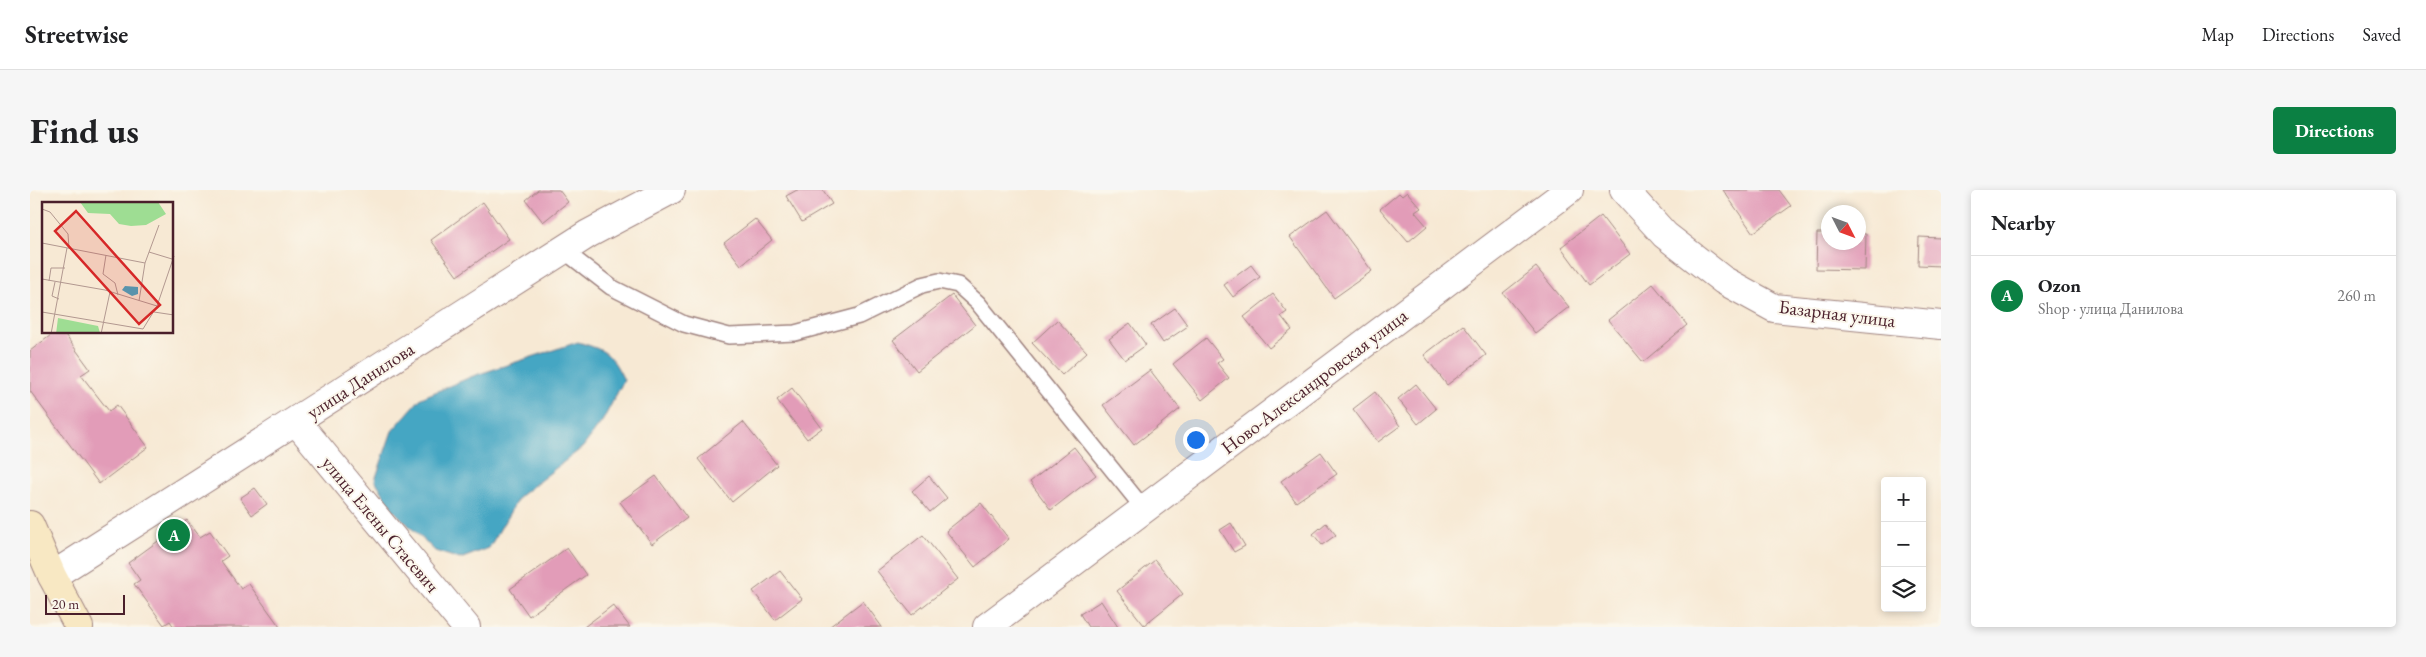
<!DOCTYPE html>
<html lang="en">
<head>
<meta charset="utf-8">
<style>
	body { margin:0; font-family:"EB Garamond",serif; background:#f6f6f6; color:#202124 }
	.controls { position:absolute; right:15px; bottom:15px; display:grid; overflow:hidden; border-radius:5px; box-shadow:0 2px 8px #0003 }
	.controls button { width:45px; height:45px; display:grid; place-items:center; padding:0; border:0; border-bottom:1px solid #e0e0e0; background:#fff; color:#202124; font:25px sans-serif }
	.compass { position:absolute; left:1791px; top:15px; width:45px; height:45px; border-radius:50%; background:#fff; box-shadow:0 2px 8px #0003; rotate:132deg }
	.scale { position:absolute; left:15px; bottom:12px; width:80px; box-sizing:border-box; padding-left:5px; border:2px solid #4a1f2b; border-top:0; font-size:14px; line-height:18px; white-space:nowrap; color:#4a1f2b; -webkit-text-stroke:4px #fbf7ec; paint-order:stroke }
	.you { position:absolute; left:1165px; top:249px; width:18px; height:18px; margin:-12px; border:4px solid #fff; border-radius:50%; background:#1a73e8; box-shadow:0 0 0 8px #1a73e833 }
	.badge { display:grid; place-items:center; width:32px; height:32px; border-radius:50%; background:#0b8043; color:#fff; font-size:16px; font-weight:700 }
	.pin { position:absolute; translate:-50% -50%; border:2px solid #fff; box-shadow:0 1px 5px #0006 }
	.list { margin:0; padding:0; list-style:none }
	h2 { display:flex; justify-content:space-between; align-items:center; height:65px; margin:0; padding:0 20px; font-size:21px }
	h2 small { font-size:16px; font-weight:400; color:#757577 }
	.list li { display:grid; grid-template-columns:32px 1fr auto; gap:15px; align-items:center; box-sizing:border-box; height:80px; padding:0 20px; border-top:1px solid #e0e0e0 }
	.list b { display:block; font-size:19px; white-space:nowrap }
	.list p { margin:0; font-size:16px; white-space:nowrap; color:#757577 }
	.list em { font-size:16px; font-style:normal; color:#757577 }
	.icon { flex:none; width:28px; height:28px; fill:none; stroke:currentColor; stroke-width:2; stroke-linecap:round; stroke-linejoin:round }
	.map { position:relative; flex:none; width:1911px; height:437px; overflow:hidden; border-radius:5px }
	header { display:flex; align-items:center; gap:30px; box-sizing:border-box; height:70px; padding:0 25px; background:#fff; border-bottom:1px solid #e0e0e0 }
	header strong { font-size:24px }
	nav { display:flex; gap:28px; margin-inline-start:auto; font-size:18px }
	.intro { display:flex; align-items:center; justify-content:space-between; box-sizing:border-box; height:120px; padding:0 30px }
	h1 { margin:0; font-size:35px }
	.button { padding:12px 22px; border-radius:5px; background:#0b8043; color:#fff; font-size:18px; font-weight:700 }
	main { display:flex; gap:30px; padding:0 30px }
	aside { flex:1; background:#fff; border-radius:5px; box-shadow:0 2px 8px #0003 }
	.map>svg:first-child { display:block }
</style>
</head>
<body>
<header>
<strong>Streetwise</strong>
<nav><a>Map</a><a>Directions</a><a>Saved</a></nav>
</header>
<div class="intro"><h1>Find us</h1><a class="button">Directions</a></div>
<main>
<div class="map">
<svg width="1911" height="437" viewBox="0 0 1911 437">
	<rect width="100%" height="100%" fill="#fbf7ec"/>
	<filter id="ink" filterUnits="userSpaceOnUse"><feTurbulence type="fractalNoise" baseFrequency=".02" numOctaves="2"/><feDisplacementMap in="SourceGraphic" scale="10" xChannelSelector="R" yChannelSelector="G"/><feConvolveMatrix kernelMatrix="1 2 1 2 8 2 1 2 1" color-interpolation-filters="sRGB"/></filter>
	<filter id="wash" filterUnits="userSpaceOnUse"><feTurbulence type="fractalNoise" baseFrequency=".0096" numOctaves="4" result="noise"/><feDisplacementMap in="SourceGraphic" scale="20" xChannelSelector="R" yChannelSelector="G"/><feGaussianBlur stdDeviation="1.12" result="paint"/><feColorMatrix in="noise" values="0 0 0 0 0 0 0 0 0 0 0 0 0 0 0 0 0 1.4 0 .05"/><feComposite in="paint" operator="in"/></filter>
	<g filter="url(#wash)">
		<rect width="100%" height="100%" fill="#f7e9d4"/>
		<path fill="#44a6c3" stroke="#476277" d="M 548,152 C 577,161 580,162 594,190 L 573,230 L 553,257 L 489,307 L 459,358 L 430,369 L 405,361 L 363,320 L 345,290 L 362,241 L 391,208 L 443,186 Z"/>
		<g id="blocks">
			<path fill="#e29cb8" d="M 508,0 L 529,0 L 538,12 L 513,32 L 496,10 Z
				M 767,0 L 793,0 L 802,14 L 772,32 L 756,6 Z
				M 1693,0 L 1749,0 L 1761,16 L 1723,43 Z
				M 1377,2 L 1391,18 L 1385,22 L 1397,36 L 1378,52 L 1350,19 L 1369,3 L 1372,6 Z
				M 453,12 L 479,49 L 427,86 L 401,50 Z
				M 1297,20 L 1342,81 L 1304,108 L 1260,47 Z
				M 1571,26 L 1600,64 L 1559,95 L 1531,57 Z
				M 725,29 L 742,50 L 711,75 L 694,53 Z
				M 1787,43 L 1798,43 L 1798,52 L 1828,52 L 1828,44 L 1836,44 L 1835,80 L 1786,79 Z
				M 1889,47 L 1911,48 L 1911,76 L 1888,75 Z
				M 1221,75 L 1230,87 L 1203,107 L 1194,95 Z
				M 1506,77 L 1539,117 L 1505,143 L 1473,103 Z
				M 1623,94 L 1657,135 L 1613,172 L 1578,130 Z
				M 1243,104 L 1257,122 L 1251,126 L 1262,140 L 1239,158 L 1214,127 Z
				M 922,105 L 945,135 L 887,181 L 863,150 Z
				M 1145,118 L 1158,136 L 1133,153 L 1121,135 Z
				M 1027,130 L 1057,162 L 1032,185 L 1002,153 Z
				M 1100,133 L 1116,155 L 1095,170 L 1079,149 Z
				M 1433,135 L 1456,165 L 1417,195 L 1394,165 Z
				M 25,142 L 33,142 L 60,179 L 51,185 L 79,221 L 87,215 L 118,257 L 69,294 L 0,201 L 0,161 Z
				M 1176,148 L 1193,169 L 1187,173 L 1199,188 L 1172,210 L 1143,174 Z
				M 1120,180 L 1150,219 L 1104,255 L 1073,215 Z
				M 1386,194 L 1406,219 L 1388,234 L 1368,209 Z
				M 762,198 L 792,238 L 777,249 L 747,210 Z
				M 1345,202 L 1370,236 L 1348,252 L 1323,219 Z
				M 713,232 L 747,275 L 702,312 L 668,269 Z
				M 1044,257 L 1066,285 L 1021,320 L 1000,292 Z
				M 1291,262 L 1307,284 L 1266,312 L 1251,291 Z
				M 626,286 L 657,328 L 622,354 L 590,312 Z
				M 899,286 L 917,308 L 900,322 L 882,301 Z
				M 225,298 L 237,314 L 222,325 L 210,308 Z
				M 951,313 L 979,349 L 945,377 L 916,341 Z
				M 157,330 L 170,347 L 180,341 L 198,366 L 191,371 L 211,399 L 219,394 L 250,437 L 144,437 L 140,431 L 134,435 L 104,394 L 110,390 L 98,373 Z
				M 1201,333 L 1215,356 L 1204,362 L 1190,340 Z
				M 1296,333 L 1306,345 L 1292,355 L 1283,344 Z
				M 893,345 L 928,389 L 882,425 L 847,381 Z
				M 537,358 L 556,385 L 499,426 L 480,399 Z
				M 1125,370 L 1153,404 L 1114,435 L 1087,401 Z
				M 750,381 L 772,409 L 745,430 L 723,401 Z
				M 833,411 L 852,437 L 799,437 Z
				M 1071,411 L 1088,437 L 1058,437 L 1050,424 Z
				M 583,415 L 600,437 L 554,437 Z"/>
		</g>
	</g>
	<g filter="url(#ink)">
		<use href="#blocks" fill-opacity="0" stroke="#a08480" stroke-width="1"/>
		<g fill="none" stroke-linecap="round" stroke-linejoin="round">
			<defs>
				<path id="lane" d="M 533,60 L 581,97 L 654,134 L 699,146 L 765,143 L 829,126 L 892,95 L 909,91 L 928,95 L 948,113 L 1114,319"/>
				<path id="street" d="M 1594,0 L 1635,45 L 1693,90 L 1744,118 L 1911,135
					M 266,231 L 436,437
					M 22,386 L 558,44 L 641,0
					M 957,437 L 1539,0"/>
				<path id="secondary" d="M 0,335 L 22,386 L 49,437"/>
			</defs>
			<use href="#lane" stroke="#a08480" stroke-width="18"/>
			<use href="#street" stroke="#a08480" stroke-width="30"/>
			<use href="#secondary" stroke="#a08480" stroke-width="30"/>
			<use href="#lane" stroke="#fff" stroke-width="15"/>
			<use href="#street" stroke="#fff" stroke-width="28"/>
			<use href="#secondary" stroke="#f8e8c3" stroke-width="28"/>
		</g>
	</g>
	<g text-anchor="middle" stroke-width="4" stroke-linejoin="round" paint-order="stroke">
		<g font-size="19" fill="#4a1f2b" stroke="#fbf7ec">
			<text transform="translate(1807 123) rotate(7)" y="7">Базарная улица</text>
			<text transform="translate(330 190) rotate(-33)" y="7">улица Данилова</text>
			<text transform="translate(1284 191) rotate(-37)" y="7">Ново-Александровская улица</text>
			<text transform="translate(351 334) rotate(50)" y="7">улица Елены Стасевич</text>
		</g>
	</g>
	<g transform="translate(12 12)">
		<rect width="131" height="131" fill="#f7e9d4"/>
		<path d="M 38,0 L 116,0 L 124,12 L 104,23 L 89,24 L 77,22 L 68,12 L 46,11 ZM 16,116 L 56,124 L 58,131 L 14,132 Z" fill="#9edd93"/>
		<path d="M 83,84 L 96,85 L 96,92 L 90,94 L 80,88 Z" fill="#44a6c3"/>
		<path fill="none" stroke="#b29890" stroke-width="1" d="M 0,7 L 8,10 L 26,32 L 27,46M 0,41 L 103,61M 107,50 L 130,57M 64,53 L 61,72 L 73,81 L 76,93M 0,77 L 63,88 L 115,104M 7,79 L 9,66 L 23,66M 13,80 L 10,94 L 17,97M 97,99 L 103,61 L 117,23M 0,110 L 101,127 L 115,104 L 132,54M 112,110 L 132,113M 9,132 L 25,46M 59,132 L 68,90"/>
		<path fill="#d62828" fill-opacity="0.15" stroke="#d62828" stroke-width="2.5" d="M 34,9 L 118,103 L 97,122 L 13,29 Z"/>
		<rect width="131" height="131" fill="none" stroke="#4a1f2b" stroke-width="2.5"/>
	</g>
</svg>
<div class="controls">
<button>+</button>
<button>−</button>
<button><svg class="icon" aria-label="layers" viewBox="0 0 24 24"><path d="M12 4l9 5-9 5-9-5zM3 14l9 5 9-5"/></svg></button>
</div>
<svg class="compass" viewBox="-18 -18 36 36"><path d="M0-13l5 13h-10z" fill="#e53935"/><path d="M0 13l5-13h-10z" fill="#757577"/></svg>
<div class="scale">20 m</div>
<div class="you"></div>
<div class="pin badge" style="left:144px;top:345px">A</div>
</div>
<aside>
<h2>Nearby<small></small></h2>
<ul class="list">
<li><span class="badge">A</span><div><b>Ozon</b><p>Shop · улица Данилова</p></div><em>260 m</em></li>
</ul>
</aside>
</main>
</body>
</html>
